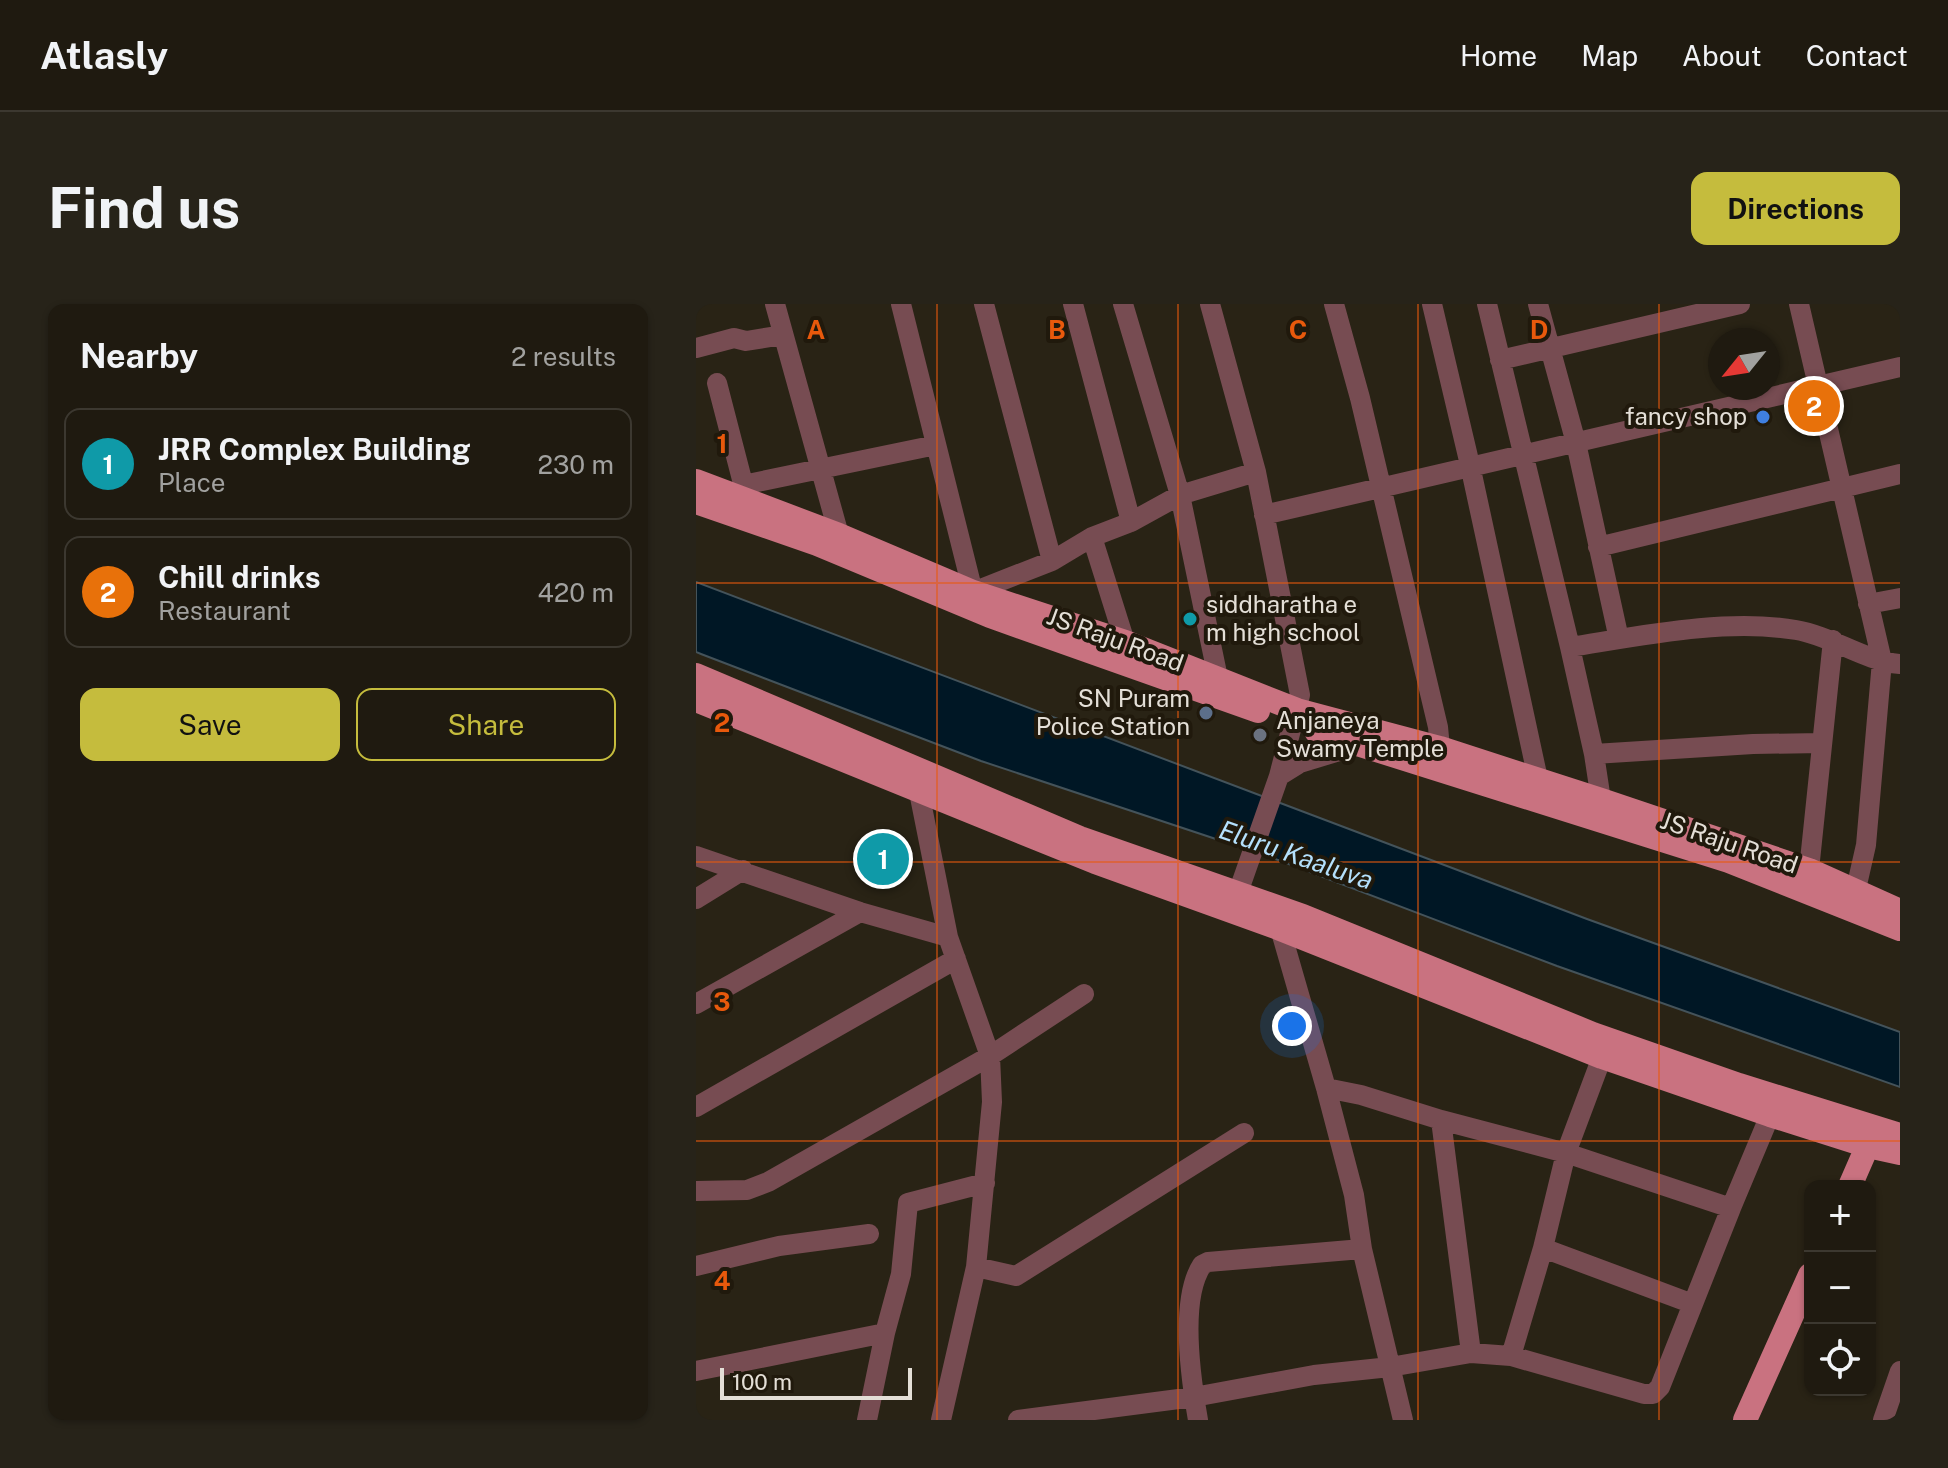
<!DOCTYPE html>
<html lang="en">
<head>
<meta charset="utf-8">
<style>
	body { margin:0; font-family:"Public Sans",sans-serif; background:#272319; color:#f1f3f6 }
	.controls { position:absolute; right:24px; bottom:24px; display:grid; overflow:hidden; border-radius:16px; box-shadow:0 2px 6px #0004 }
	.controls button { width:72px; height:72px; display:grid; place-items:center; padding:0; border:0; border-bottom:2px solid #3c3830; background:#1f1a10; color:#f1f3f6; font:40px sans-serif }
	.compass { position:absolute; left:1012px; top:24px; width:72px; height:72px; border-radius:50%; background:#1f1a10; box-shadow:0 2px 6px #0004; rotate:240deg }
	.scale { position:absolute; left:24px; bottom:20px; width:192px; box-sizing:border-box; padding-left:8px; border:4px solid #e4dfd7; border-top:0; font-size:22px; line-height:28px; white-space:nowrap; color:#e4dfd7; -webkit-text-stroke:6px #20190c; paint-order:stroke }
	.you { position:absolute; left:596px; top:722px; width:28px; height:28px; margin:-20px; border:6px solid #fff; border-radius:50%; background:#1a73e8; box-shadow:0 0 0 12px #1a73e833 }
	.badge { display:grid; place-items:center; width:52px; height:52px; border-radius:50%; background:#c5bc3d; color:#fff; font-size:26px; font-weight:700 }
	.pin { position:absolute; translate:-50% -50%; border:4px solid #fff; box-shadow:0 2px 8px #0006 }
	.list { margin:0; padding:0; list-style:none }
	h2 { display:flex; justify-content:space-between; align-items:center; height:104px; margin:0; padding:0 32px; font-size:34px }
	h2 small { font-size:26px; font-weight:400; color:#a1a19f }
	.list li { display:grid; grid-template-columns:52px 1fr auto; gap:24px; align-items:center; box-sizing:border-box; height:112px; margin:0 16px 16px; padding:0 16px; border:2px solid #3c3830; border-radius:16px }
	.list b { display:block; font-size:30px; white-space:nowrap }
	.list p { margin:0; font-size:26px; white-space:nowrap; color:#a1a19f }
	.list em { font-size:26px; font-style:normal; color:#a1a19f }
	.actions { display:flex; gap:16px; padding:24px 32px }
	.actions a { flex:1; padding:18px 0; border:2px solid #c5bc3d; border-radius:16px; text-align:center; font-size:28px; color:#c5bc3d }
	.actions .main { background:#c5bc3d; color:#111 }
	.icon { flex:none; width:44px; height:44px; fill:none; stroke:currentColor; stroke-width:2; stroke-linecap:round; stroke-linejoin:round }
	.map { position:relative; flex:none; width:1204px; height:1116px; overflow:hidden; border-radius:16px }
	header { display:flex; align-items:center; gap:48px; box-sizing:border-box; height:112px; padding:0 40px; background:#1f1a10; border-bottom:2px solid #3c3830 }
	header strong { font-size:38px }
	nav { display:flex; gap:44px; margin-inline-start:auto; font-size:28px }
	.intro { display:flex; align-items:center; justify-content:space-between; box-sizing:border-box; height:192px; padding:0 48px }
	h1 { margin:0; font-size:56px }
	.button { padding:20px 36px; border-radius:16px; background:#c5bc3d; color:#111; font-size:28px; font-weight:700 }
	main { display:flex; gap:48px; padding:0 48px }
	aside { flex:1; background:#1f1a10; border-radius:16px; box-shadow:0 2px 6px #0004 }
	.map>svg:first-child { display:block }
</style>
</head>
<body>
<header>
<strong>Atlasly</strong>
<nav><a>Home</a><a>Map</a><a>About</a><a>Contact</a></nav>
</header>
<div class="intro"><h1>Find us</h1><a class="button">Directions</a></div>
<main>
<aside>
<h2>Nearby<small>2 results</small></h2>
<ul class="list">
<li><span class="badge" style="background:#0f9aa8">1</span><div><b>JRR Complex Building</b><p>Place</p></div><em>230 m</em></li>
<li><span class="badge" style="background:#e8710a">2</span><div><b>Chill drinks</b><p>Restaurant</p></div><em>420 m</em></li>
</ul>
<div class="actions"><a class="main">Save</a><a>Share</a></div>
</aside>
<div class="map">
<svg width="1204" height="1116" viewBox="0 0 1204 1116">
	<rect width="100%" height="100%" fill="#292315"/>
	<path fill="#001725" stroke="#44535a" stroke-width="2" d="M 0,278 L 891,615 L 1204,728 L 1204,783 L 861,662 L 574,553 L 285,457 L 5,350 L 0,348 Z"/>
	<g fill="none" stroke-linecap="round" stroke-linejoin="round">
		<path stroke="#774c52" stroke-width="20" d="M 79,0 L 143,231
			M 205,0 L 277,288 L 356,257 L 288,0
			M 377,0 L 435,218
			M 427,0 L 484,191 L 522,374
			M 514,0 L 560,168 L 604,391 L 583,472 L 537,603
			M 638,0 L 664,94 L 742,423 L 744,444 L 742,457
			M 736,0 L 774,161 L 842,475
			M 791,0 L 874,343 L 898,450 L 905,496
			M 842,0 L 880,139 L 923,335
			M 1103,0 L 1186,357 L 1170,541 L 1160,585
			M 0,44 L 38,34 L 50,37 L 87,31
			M 804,56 L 1044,0
			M 21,79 L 50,191
			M 47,181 L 240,141
			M 568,211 L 1204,63
			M 396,233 L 429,338
			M 902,243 L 1204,170
			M 356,257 L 396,233 L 435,218 L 484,191 L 560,168
			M 1172,300 L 1204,294
			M 874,343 C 944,332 1029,314 1100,326 C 1136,332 1168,357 1204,360
			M 898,450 L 1057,440 L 1126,439
			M 583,472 L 604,459 L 663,441
			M 223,488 L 252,633 L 294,752 L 296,798 L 280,963 L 245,1116
			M 0,552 L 164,608 L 252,633
			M 1113,566 L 1137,336
			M 0,595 L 47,566
			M 581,614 L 630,784 L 658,891 L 666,945 L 707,1116
			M 0,700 L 164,608
			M 0,803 L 260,655
			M 745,816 L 775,1049
			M 0,887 L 51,886 L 72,878 L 294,752 L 388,690
			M 1035,904 L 1074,811
			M 847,944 L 997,1000
			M 0,962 L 83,942 L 173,930
			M 280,963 L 320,972 L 548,829
			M 815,1052 L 847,944 L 870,849 L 906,753
			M 0,1067 L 189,1029
			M 171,1116 L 189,1029 L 205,970 L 212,899 L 289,879
			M 322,1116 L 498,1093 L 618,1071 L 694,1063 L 775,1049 L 815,1052 L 948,1090 L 957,1090 L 964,1083 L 1035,904 L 870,849 L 745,816 L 665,791 L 630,784
			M 502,1116 C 495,1076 483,996 506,961 L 512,958 L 666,945
			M 1187,1116 L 1204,1067"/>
		<path stroke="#c97280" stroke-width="24" d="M 0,177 L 143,231 L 277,288 L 429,338 L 601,406 L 744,444 L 905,496 L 1113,566 L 1204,607
			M 0,198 L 121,240 L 294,312 L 562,407
			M 0,371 L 384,534 L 607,612 L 897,730 L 1043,781 L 1204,831
			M 0,396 L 399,558 L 582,624 L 906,753 L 1074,811 L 1172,842 L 1204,849
			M 620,427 L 1033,557 L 1204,625
			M 1154,882 L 1178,827
			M 1049,1116 L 1114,971"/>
	</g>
	<path fill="none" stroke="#e8590c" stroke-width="2" stroke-opacity="0.55" d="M 241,0 L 241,1116M 482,0 L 482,1116M 722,0 L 722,1116M 963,0 L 963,1116M 0,279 L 1204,279M 0,558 L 1204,558M 0,837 L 1204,837"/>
	<circle fill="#3f7fe0" stroke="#20190c" stroke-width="3" cx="1067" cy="113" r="8"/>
	<circle fill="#0f9aa8" stroke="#20190c" stroke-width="3" cx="494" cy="315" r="8"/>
	<circle fill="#5c6f8a" stroke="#20190c" stroke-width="3" cx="510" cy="409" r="8"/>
	<circle fill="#6b7280" stroke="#20190c" stroke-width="3" cx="564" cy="431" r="8"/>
	<g text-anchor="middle" stroke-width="8" stroke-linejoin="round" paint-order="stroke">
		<g font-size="24" fill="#e4dfd7" stroke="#20190c" text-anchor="end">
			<text x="1051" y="121">fancy shop</text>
			<text x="510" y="309" text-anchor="start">siddharatha e<tspan x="510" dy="28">m high school</tspan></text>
			<text x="494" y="403">SN Puram<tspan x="494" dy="28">Police Station</tspan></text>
			<text x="580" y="425" text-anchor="start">Anjaneya<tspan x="580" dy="28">Swamy Temple</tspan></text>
		</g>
		<g font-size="24" fill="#e4dfd7" stroke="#20190c">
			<text transform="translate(419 336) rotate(20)" y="8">JS Raju Road</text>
			<text transform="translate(1033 539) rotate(19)" y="8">JS Raju Road</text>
		</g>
		<g font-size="26" font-style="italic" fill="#b4e0fc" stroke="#20190c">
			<text transform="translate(600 551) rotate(19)" y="9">Eluru Kaaluva</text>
		</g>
	</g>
	<g font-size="26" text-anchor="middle" font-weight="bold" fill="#e8590c" stroke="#20190c" stroke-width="8" stroke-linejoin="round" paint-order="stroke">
		<text x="120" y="35">A</text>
		<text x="361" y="35">B</text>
		<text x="602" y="35">C</text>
		<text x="843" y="35">D</text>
		<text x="26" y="149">1</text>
		<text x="26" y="428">2</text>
		<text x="26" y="707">3</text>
		<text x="26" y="986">4</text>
	</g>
</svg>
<div class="controls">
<button>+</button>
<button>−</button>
<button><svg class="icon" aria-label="locate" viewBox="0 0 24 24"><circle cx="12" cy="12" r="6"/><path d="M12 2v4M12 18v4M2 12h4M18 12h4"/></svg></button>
</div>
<svg class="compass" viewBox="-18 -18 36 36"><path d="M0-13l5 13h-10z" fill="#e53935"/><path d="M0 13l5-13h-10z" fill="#a1a19f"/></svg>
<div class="scale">100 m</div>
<div class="you"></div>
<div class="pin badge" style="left:187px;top:555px;background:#0f9aa8">1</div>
<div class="pin badge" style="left:1118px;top:102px;background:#e8710a">2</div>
</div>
</main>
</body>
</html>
